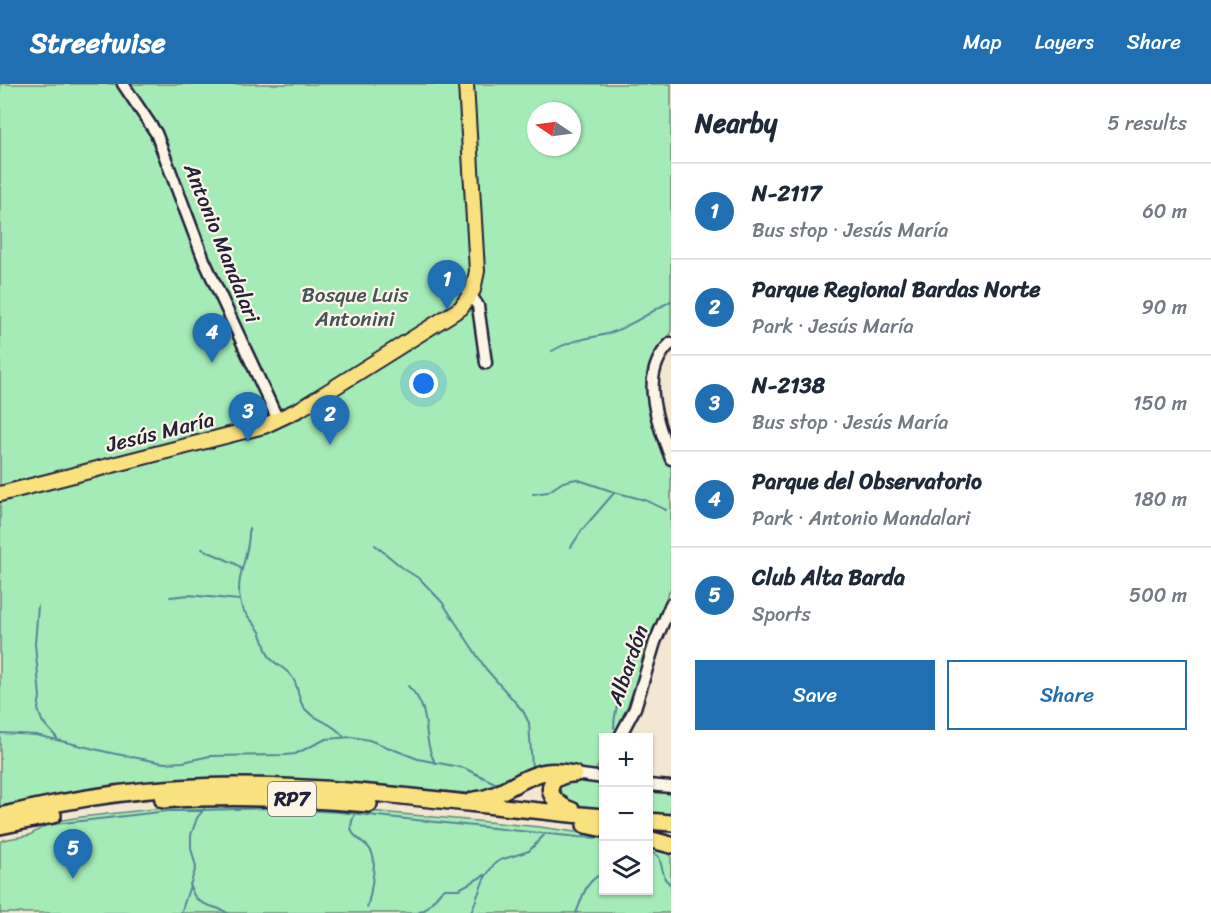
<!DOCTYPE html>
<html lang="en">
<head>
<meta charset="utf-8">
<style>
	body { margin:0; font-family:Sriracha,sans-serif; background:#f6f6f7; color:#1f2937 }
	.controls { position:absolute; right:18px; bottom:18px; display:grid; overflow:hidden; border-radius:0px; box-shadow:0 2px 4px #0004 }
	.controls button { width:54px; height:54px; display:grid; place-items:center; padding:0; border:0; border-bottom:2px solid #e0e1e3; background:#fff; color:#1f2937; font:30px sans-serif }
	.compass { position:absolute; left:527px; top:18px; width:54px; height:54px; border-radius:50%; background:#fff; box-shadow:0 2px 4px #0004; rotate:283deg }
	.you { position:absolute; left:424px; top:300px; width:21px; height:21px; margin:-15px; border:4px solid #fff; border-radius:50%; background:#1a73e8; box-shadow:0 0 0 9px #1a73e833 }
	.badge { display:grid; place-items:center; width:39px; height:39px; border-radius:50%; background:#1f6fb2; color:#fff; font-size:20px; font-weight:700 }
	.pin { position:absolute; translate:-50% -50px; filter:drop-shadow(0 2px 3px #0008) }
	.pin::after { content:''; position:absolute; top:32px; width:21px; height:18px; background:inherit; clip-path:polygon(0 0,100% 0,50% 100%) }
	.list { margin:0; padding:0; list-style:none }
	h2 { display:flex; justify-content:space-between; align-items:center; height:78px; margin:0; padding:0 24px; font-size:26px }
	h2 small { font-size:20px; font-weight:400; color:#747a83 }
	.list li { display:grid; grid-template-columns:39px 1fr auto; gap:18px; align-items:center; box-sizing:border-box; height:96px; padding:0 24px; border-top:2px solid #e0e1e3 }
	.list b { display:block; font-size:22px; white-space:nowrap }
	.list p { margin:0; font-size:20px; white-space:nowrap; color:#747a83 }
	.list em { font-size:20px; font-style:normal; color:#747a83 }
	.actions { display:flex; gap:12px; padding:18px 24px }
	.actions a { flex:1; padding:14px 0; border:2px solid #1f6fb2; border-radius:0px; text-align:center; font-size:21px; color:#1f6fb2 }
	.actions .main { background:#1f6fb2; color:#fff }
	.icon { flex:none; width:33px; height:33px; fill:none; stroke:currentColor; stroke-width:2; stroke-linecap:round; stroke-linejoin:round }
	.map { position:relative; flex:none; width:671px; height:829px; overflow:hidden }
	header { display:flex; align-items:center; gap:36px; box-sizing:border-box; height:84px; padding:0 30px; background:#1f6fb2; color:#fff }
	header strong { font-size:28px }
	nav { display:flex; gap:33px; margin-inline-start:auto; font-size:21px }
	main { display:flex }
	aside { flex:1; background:#fff }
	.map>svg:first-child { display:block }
</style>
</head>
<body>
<header>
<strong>Streetwise</strong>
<nav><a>Map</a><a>Layers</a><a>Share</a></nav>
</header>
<main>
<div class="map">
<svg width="671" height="829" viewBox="0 0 671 829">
	<rect width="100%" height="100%" fill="#f4e7d2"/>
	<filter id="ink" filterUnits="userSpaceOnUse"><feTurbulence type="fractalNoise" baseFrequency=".0167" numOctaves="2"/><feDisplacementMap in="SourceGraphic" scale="12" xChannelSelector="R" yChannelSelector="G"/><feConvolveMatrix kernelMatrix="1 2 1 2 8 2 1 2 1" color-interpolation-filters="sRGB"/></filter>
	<g filter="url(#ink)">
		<path fill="#a5ebb7" stroke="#648679" stroke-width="1.5" fill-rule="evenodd" d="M 0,0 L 671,0 L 671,250 C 655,263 649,277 646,297 L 649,300 L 650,308 L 647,312 L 650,332 L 667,379 L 671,382 L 671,504 C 670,508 666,512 666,516 C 665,523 667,527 660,530 C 653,546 643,564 641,582 C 640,587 641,591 640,596 L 636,599 C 630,619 622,636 612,653 L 604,654 L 603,673 L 595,687 L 571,685 L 491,711 L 310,696 L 225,694 L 123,701 L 0,722 ZM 536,27 L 572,27 L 572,63 L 536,63 Z
			M 566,695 L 595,697 L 603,701 L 603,727 L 577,725 L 558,709 L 558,702 Z
			M 648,705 L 671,707 L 671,732 L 649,731 Z
			M 258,720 L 326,723 L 540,743 L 603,752 L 604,806 L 648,806 L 649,760 L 671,765 L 671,829 L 0,829 L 0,758 L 3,756 L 30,751 L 51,738 L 81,733 L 181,722 Z"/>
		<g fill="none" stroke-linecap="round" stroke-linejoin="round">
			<path stroke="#558596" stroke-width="2" d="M 552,267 C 570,256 587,255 607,250 C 630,243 650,228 671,217
				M 533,410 L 548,408 L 563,398 L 576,395 L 614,408 L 645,416 L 666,426
				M 249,444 C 251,469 235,491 240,516 C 242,531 255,537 261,550 C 265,559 265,568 271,575 C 278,582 287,585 292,593 C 300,603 296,616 306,626 C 317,637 333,639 343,652
				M 375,461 L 404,485 L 420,495 L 442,518 L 486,585 L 523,627 L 529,639 L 532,683
				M 571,463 L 582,446 L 614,409
				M 202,465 L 236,480 L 241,485
				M 170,513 L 189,511 L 239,516
				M 38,522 L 35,560 L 40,613 L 38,625 L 42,637 L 57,654
				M 408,602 C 434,627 420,650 435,679
				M 614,644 C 614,618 630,584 640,561
				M 0,649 L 36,651 L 111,669 L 164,679 L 183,678 L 210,672 L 285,671 L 295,670 L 326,655 L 352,653 L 369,656 L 418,675 L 464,684 L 499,701
				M 355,730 C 341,757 369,753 373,772 C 376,782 370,814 367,824
				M 38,742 L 168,727 L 268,724 L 339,728 L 578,753 L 604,754
				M 0,751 L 23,745
				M 648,766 L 659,773 L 665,795 L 671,801
				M 190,800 C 194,824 211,819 228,829
				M 181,829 L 196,783 L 191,764 L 191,751 L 197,734 L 204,725
				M 418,829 L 426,825 L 443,805 L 459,805 L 485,791
				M 471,829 L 484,795 L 494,780 L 500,776 L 529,767 L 546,749
				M 576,829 C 583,813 585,796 604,789"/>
			<defs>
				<path id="minor" d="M 123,0 L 156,49 L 204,176 L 278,336
					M 471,211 L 478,222 L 486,279
					M 671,259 C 637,290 658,339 671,375
					M 619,654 L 635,624 L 655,558 L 671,520
					M 574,690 L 604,694
					M 648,701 L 671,703"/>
				<path id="major" d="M 0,410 L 264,342 L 300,325 L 461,224 L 473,206 L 477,187 L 466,0"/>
				<path id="highway" d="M 571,690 C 539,694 548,719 573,727
					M 163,716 C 232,711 301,714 369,720
					M 474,716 C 500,714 517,695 541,689 C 552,686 563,688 574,690
					M 0,732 C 76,713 157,702 235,702 C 358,702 481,723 604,733
					M 648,737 L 671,739
					M 585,741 L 604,745
					M 0,742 L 53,731
					M 648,755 L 671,761"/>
			</defs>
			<use href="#minor" stroke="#22223b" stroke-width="15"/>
			<use href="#major" stroke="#22223b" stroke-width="18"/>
			<use href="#highway" stroke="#22223b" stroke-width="20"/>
			<use href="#minor" stroke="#fcf5e5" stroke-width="10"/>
			<use href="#major" stroke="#fae180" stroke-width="14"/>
			<use href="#highway" stroke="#fae180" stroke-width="15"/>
		</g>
	</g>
	<g text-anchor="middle" stroke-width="4.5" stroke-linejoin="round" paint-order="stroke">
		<rect fill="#fcf5e5" stroke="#63616e" stroke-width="1.5" x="268" y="698" width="48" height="34" rx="4.5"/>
		<g font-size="20" font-weight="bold" fill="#22223b">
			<text x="292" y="722">RP7</text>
		</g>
		<g font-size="21" fill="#22223b" stroke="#fcf5e5">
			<text transform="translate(222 159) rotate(68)" y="7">Antonio Mandalari</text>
			<text transform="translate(160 348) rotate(-14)" y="7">Jesús María</text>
			<text transform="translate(628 581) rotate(-71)" y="7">Albardón</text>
		</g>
		<g font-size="21" fill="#43545a" stroke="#fcf5e5">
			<text x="355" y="218">Bosque Luis<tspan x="355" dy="24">Antonini</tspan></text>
		</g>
	</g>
</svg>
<div class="controls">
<button>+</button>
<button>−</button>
<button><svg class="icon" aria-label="layers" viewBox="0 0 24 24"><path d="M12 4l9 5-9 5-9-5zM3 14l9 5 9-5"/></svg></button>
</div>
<svg class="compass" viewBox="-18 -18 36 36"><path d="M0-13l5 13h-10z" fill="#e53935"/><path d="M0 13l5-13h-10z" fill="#747a83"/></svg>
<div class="you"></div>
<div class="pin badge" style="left:447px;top:226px">1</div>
<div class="pin badge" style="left:330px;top:361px">2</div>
<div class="pin badge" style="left:248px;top:358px">3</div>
<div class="pin badge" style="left:212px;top:279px">4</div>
<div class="pin badge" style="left:73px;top:795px">5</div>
</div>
<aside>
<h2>Nearby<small>5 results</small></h2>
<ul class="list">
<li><span class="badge">1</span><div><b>N-2117</b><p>Bus stop · Jesús María</p></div><em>60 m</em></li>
<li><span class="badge">2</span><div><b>Parque Regional Bardas Norte</b><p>Park · Jesús María</p></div><em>90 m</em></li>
<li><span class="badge">3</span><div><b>N-2138</b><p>Bus stop · Jesús María</p></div><em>150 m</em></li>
<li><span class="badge">4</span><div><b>Parque del Observatorio</b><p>Park · Antonio Mandalari</p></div><em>180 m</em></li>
<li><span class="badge">5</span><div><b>Club Alta Barda</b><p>Sports</p></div><em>500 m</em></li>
</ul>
<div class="actions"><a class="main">Save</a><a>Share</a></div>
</aside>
</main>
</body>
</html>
